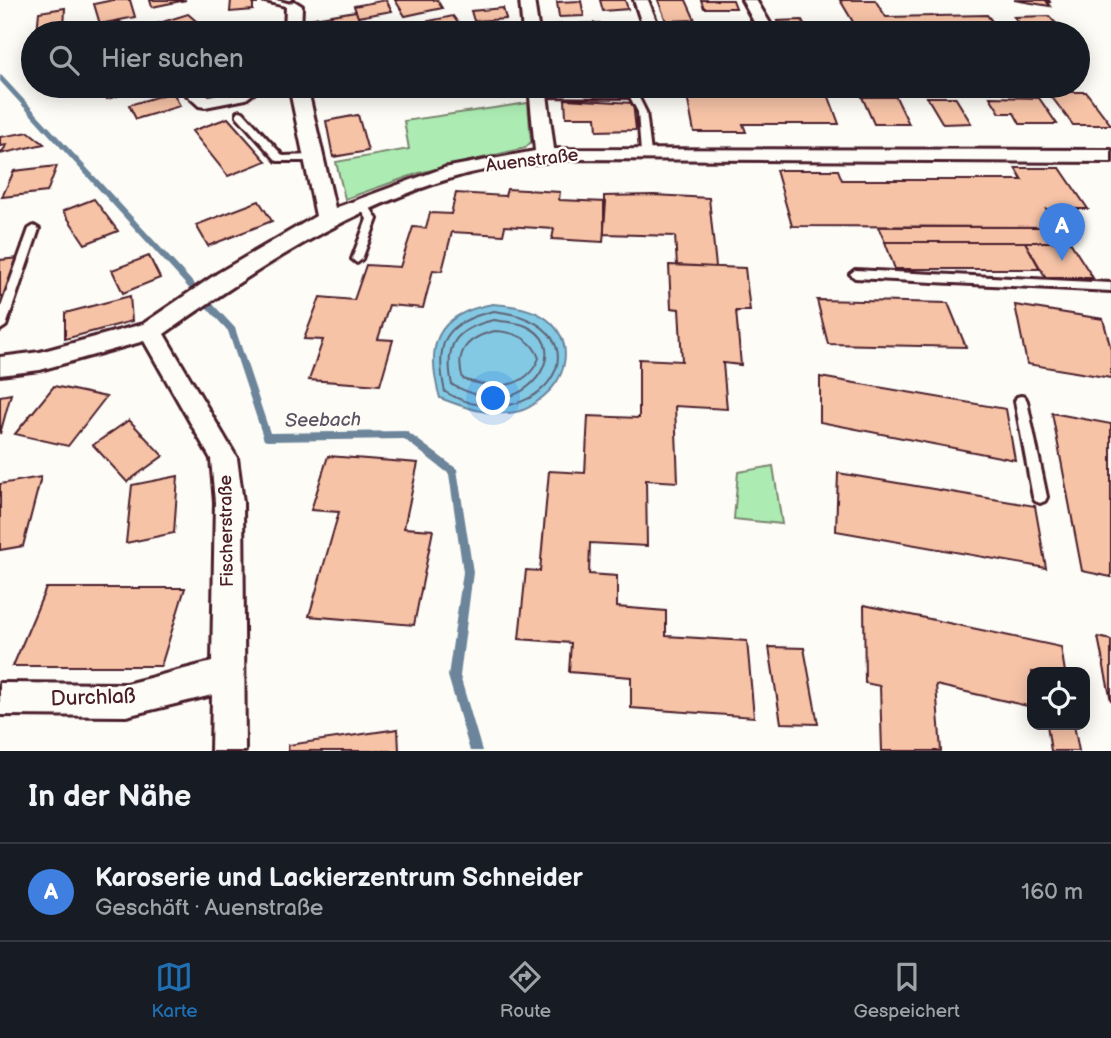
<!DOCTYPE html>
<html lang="de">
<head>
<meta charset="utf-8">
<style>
	body { margin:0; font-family:"Balsamiq Sans",sans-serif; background:#20242c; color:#f1f3f6 }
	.controls { position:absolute; right:21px; bottom:21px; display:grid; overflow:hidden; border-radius:14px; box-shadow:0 4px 18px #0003 }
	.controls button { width:63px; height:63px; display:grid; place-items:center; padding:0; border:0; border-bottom:2px solid #363941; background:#171b24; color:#f1f3f6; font:35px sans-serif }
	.you { position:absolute; left:494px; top:399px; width:24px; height:24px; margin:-18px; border:5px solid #fff; border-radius:50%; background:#1a73e8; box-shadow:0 0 0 10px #1a73e833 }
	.badge { display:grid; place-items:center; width:46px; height:46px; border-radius:50%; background:#1f6fb2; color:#fff; font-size:23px; font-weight:700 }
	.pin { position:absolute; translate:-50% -58px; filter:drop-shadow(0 2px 4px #0008) }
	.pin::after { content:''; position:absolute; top:37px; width:24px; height:21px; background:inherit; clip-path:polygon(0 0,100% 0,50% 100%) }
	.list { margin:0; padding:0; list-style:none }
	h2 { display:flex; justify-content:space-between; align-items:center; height:91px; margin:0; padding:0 28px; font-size:30px }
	h2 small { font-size:23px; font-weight:400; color:#9ea1a6 }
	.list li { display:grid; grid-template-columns:46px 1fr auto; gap:21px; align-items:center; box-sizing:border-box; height:98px; padding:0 28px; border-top:2px solid #363941 }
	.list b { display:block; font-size:26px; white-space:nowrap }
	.list p { margin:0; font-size:23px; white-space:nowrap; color:#9ea1a6 }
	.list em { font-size:23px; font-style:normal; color:#9ea1a6 }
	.icon { flex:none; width:38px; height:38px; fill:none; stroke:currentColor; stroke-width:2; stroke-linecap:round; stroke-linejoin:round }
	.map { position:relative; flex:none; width:1111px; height:751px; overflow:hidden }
	.search { position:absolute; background:#171b24; box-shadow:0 4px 18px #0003; left:21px; right:21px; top:21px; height:77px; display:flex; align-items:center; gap:18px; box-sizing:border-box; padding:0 24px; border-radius:38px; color:#9ea1a6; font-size:26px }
	.sheet { height:189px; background:#171b24 }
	nav { display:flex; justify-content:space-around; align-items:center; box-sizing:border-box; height:98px; border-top:2px solid #363941; background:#171b24; font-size:19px; color:#9ea1a6 }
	nav a { display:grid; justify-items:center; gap:4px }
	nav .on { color:#1f6fb2 }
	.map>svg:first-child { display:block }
</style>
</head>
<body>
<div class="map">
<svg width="1111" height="751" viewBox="0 0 1111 751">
	<rect width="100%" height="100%" fill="#fdfcf7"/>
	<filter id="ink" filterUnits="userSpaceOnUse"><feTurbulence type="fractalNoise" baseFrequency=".0143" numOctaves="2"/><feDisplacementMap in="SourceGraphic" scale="14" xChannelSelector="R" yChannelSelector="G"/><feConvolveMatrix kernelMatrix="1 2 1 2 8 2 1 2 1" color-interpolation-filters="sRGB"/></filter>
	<g filter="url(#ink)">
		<path fill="#acecb3" stroke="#7b866f" stroke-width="2" d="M 528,103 L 531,142 L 525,148 L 419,173 L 345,199 L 336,162 L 409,149 L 404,121 Z
			M 773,466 L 782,524 L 734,519 L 738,472 Z"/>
		<path fill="#83c9e4" stroke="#6c859a" stroke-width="2" d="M 493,304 C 510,305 534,308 549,321 C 574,343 567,376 545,395 C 539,400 531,408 523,410 C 495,419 466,408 440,398 C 425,346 435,314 493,304 Z"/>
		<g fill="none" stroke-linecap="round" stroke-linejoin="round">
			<path stroke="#616375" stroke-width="2" d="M 494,311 C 617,326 541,447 445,392 C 434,343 444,322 494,311 Z
				M 494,320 C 504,322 517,322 526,326 C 567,344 539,393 504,397 C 484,400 470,393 452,385 C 444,345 454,329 494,320 Z
				M 495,331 C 515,332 532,338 539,358 C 526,391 492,389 463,379 C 454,351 468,337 495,331 Z"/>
			<path fill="#6c859a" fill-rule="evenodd" d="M 0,75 L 2,76 L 235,328 L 270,433 L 406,431 L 457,469 L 473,572 L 460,676 L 482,751 L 470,751 L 448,676 L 463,572 L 449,474 L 404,439 L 267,441 L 264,440 L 228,331 L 0,81 Z"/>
		</g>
		<path fill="#f6c3a7" stroke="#4a1f2b" stroke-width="2" d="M 113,0 L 130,0 L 135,17 L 100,24 L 94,4 Z
			M 150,0 L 186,0 L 152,7 Z
			M 231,0 L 257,0 L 257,4 L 253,4 L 253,10 L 230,12 Z
			M 386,0 L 392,11 L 358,17 L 354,6 Z
			M 395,0 L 437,0 L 442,8 L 405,16 Z
			M 600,0 L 625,0 L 628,9 L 603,11 Z
			M 658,0 L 686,0 L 695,20 L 666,21 Z
			M 701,0 L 733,0 L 736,8 L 704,8 Z
			M 840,0 L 875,0 L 886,17 L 987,15 L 1002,33 L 859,32 Z
			M 1014,0 L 1049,0 L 1050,2 L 1047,2 L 1050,6 Z
			M 581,1 L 584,16 L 559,17 L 557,2 Z
			M 65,8 L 64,30 L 37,33 L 39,12 Z
			M 503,8 L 506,19 L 474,21 L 471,11 Z
			M 356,11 L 361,26 L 313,33 L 308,19 Z
			M 188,14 L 202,26 L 180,33 L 161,33 L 153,25 Z
			M 453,16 L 464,31 L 421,33 L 415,24 Z
			M 1049,16 L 1065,33 L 1028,33 L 1014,17 Z
			M 802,20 L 809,33 L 783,33 L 777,21 Z
			M 600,23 L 603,32 L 555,33 L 554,25 Z
			M 250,24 L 260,33 L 224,32 Z
			M 487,27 L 509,27 L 509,33 L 487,33 Z
			M 102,86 L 148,86 L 148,87 L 107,99 Z
			M 361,86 L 399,86 L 399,93 L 360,95 Z
			M 639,86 L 825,86 L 839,124 L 743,124 L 746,132 L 694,132 L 686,91 L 640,91 Z
			M 173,92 L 180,106 L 136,119 L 129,105 Z
			M 1048,92 L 1086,92 L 1111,125 L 1073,125 Z
			M 862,97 L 896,97 L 909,124 L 874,124 Z
			M 927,97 L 955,97 L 971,123 L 943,124 Z
			M 990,97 L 1039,98 L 1057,124 L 1020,124 L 1014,113 L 1000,113 Z
			M 565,99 L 633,103 L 636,130 L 597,131 L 596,117 L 566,117 Z
			M 358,115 L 368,151 L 333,157 L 326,121 Z
			M 228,118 L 266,161 L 228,176 L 192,131 Z
			M 29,132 L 44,144 L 0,154 L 7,145 L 0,146 L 0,137 Z
			M 57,166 L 47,192 L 2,197 L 14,171 Z
			M 1015,168 L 1060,168 L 1088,209 L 1046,209 L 1057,227 L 792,226 L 776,170 L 838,170 L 842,180 L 1022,180 Z
			M 507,189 L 560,192 L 559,200 L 606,202 L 603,242 L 552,239 L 554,229 L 505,226 L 503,235 L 452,232 L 442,271 L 433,270 L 423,308 L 389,305 L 378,339 L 393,340 L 380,385 L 309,380 L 323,340 L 304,339 L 320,297 L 354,300 L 366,265 L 400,267 L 413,227 L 426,228 L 430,213 L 451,214 L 456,193 L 505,196 Z
			M 654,195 L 709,198 L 716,267 L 677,265 L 675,236 L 604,234 L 604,196 Z
			M 94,199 L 118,231 L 85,244 L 63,211 Z
			M 259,201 L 272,221 L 208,246 L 196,225 Z
			M 878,227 L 1052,227 L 1061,242 L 885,242 Z
			M 885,242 L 1025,242 L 1040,269 L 895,269 Z
			M 1025,242 L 1070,242 L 1093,278 L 1046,278 Z
			M 149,256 L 160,278 L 123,293 L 112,270 Z
			M 19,258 L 4,296 L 0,296 L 0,260 Z
			M 669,265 L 745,268 L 750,311 L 736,311 L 741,365 L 723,363 L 727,409 L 675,406 L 678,482 L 646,480 L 647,546 L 590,543 L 589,574 L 617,576 L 617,607 L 666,611 L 666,636 L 747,641 L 754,717 L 631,708 L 631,677 L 569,672 L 571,643 L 519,639 L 526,570 L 540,571 L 549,471 L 585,473 L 588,416 L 639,418 L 639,359 L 682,361 L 679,309 L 671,308 Z
			M 130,296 L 132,321 L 65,339 L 65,313 Z
			M 817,300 L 948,303 L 966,347 L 828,344 Z
			M 1015,305 L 1103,319 L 1111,349 L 1111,378 L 1027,364 Z
			M 820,377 L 1006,409 L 1015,460 L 820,422 Z
			M 54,386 L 106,397 L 68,446 L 15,434 Z
			M 11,394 L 0,434 L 0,396 Z
			M 1052,413 L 1111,424 L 1111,577 L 1082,571 Z
			M 129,420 L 163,456 L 127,482 L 93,445 Z
			M 328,456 L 418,463 L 404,528 L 433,530 L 414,625 L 309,616 L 339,512 L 311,510 Z
			M 838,473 L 1035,506 L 1046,568 L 836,531 Z
			M 178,476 L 174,533 L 126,543 L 132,485 Z
			M 41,477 L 23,546 L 0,550 L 0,484 Z
			M 46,588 L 185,588 L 161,666 L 13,666 Z
			M 864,605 L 1061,647 L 1065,672 L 1032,672 L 1032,707 L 936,685 L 941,751 L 882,751 L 880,686 L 865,683 Z
			M 1098,637 L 1111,640 L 1111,701 Z
			M 769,647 L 804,648 L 818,724 L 781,723 Z
			M 1047,725 L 1074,725 L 1079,751 L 1051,751 Z
			M 398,729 L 399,751 L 288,751 L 288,745 Z"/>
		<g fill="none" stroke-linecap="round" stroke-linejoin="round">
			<defs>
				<path id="service" d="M 261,0 L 276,0 L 298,6 L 294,8 Z
					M 538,91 L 636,92 L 646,112 L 651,153 L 646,156 L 641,153 L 638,112 L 630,97 L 535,96 L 534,94 Z
					M 240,111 L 243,112 L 283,156 L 312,155 L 317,158 L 312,161 L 277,161 L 237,116 L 237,112 Z
					M 362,200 L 366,201 L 377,219 L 362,259 L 357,263 L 352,259 L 367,219 L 357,203 Z
					M 34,226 L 39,229 L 6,326 L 0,330 L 0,310 L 29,229 Z
					M 855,270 L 1111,283 L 1111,291 L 855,278 L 850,274 Z
					M 1021,396 L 1025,397 L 1027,401 L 1047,497 L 1045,501 L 1040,503 L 1035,501 L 1033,497 L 1015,401 L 1017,397 Z"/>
				<path id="minor" d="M 520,0 L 534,0 L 539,33 L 523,33 Z
					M 634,0 L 648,0 L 661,33 L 645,33 Z
					M 742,0 L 756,0 L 776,33 L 760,33 Z
					M 294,1 L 302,6 L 301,33 L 285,33 L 286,6 Z
					M 118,23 L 133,33 L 115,33 L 110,28 Z
					M 177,86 L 196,86 L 209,96 C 228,92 244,85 263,86 L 246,99 L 205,107 L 199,106 Z
					M 289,86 L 307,86 L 335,208 L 444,168 L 535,151 L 529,86 L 546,86 L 554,149 L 1111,150 L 1111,162 L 572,159 C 533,163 493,166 455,177 C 347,209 255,270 164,334 L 237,458 L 243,502 L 245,751 L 211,751 L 212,695 L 126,716 L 0,715 L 0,683 L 126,684 L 212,662 L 215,502 L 211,459 L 144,341 L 40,370 L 0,375 L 0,357 L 40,352 L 143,324 L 218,273 L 316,216 Z"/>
			</defs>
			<use href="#service" stroke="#4a1f2b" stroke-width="6"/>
			<use href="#minor" stroke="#4a1f2b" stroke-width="6"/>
			<use href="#service" fill="#fdfcf7" fill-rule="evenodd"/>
			<use href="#minor" fill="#fdfcf7" fill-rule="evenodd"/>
		</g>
	</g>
	<g text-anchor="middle" stroke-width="5" stroke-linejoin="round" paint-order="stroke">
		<g font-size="18" fill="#4a1f2b" stroke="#fdfcf7">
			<text transform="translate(532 160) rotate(-7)" y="6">Auenstraße</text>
			<text transform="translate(226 531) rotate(-91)" y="6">Fischerstraße</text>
		</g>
		<g font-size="19" font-style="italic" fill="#5b5262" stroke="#fdfcf7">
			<text transform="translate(323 419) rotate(-1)" y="7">Seebach</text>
		</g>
		<g font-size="21" fill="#4a1f2b" stroke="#fdfcf7">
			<text transform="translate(93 697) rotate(-2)" y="7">Durchlaß</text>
		</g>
	</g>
</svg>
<div class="controls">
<button><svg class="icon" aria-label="locate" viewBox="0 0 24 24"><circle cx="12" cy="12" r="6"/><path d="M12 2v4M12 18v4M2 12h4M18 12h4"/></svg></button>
</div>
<div class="you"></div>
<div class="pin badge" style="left:1062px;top:261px;background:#3f7fe0">A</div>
<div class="search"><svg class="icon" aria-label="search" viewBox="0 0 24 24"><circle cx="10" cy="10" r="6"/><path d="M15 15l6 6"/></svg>Hier suchen</div>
</div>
<section class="sheet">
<h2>In der Nähe<small></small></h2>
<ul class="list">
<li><span class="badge" style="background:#3f7fe0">A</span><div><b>Karoserie und Lackierzentrum Schneider</b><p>Geschäft · Auenstraße</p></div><em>160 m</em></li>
</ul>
</section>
<nav>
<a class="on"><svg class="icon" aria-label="map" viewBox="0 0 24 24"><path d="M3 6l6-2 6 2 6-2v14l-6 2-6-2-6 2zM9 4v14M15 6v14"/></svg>Karte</a>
<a><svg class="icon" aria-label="directions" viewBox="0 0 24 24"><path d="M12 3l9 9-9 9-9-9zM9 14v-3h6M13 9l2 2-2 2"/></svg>Route</a>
<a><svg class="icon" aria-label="saved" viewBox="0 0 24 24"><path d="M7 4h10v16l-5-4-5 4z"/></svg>Gespeichert</a>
</nav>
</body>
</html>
